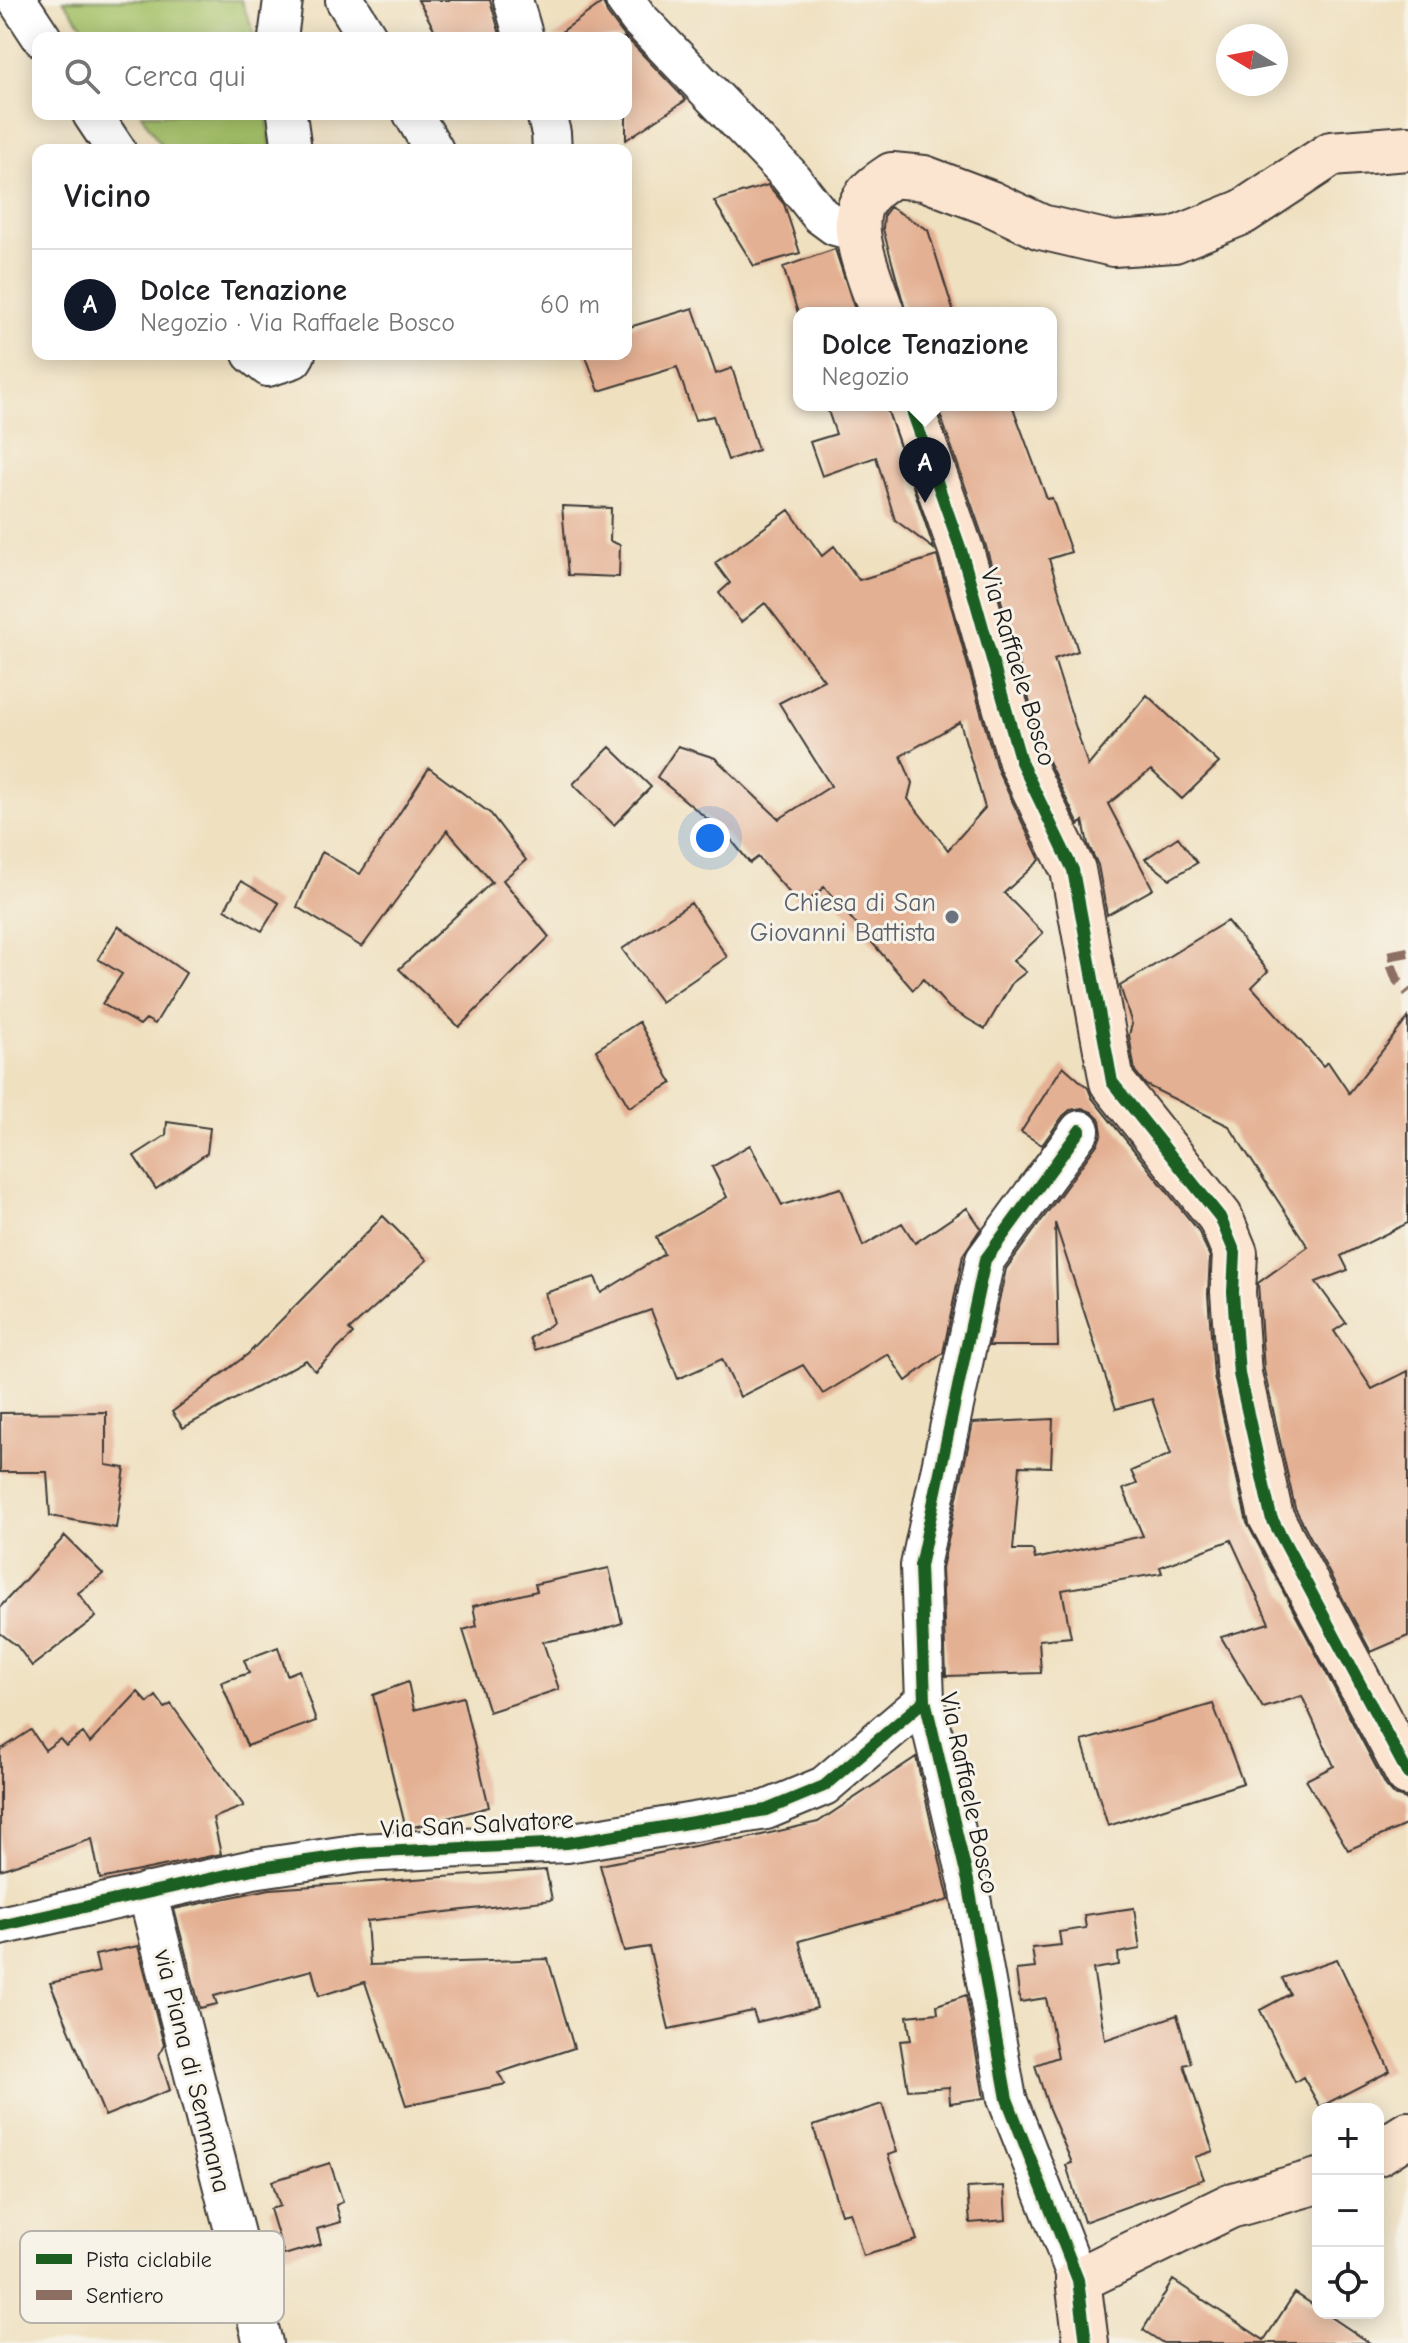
<!DOCTYPE html>
<html lang="it">
<head>
<meta charset="utf-8">
<style>
	body { margin:0; font-family:"Comic Neue",sans-serif; background:#f2f2f2; color:#202124 }
	.controls { position:absolute; right:24px; bottom:24px; display:grid; overflow:hidden; border-radius:16px; box-shadow:0 4px 20px #0003 }
	.controls button { width:72px; height:72px; display:grid; place-items:center; padding:0; border:0; border-bottom:2px solid #e0e0e0; background:#fff; color:#202124; font:40px sans-serif }
	.compass { position:absolute; left:1216px; top:24px; width:72px; height:72px; border-radius:50%; background:#fff; box-shadow:0 4px 20px #0003; rotate:280deg }
	.you { position:absolute; left:710px; top:838px; width:28px; height:28px; margin:-20px; border:6px solid #fff; border-radius:50%; background:#1a73e8; box-shadow:0 0 0 12px #1a73e833 }
	.badge { display:grid; place-items:center; width:52px; height:52px; border-radius:50%; background:#111827; color:#fff; font-size:26px; font-weight:700 }
	.pin { position:absolute; translate:-50% -66px; filter:drop-shadow(0 2px 4px #0008) }
	.pin::after { content:''; position:absolute; top:42px; width:28px; height:24px; background:inherit; clip-path:polygon(0 0,100% 0,50% 100%) }
	.popup { position:absolute; left:793px; top:307px; width:264px; height:104px; box-sizing:border-box; display:grid; place-content:center; border-radius:16px; background:#fff; filter:drop-shadow(0 2px 6px #0005); font-size:26px; white-space:nowrap; color:#757577 }
	.popup b { font-size:30px; color:#202124 }
	.popup::after { content:''; position:absolute; left:50%; top:100%; margin-left:-16px; border:16px solid transparent; border-top-color:#fff }
	.list { margin:0; padding:0; list-style:none }
	h2 { display:flex; justify-content:space-between; align-items:center; height:104px; margin:0; padding:0 32px; font-size:34px }
	h2 small { font-size:26px; font-weight:400; color:#757577 }
	.list li { display:grid; grid-template-columns:52px 1fr auto; gap:24px; align-items:center; box-sizing:border-box; height:112px; padding:0 32px; border-top:2px solid #e0e0e0 }
	.list b { display:block; font-size:30px; white-space:nowrap }
	.list p { margin:0; font-size:26px; white-space:nowrap; color:#757577 }
	.list em { font-size:26px; font-style:normal; color:#757577 }
	.icon { flex:none; width:44px; height:44px; fill:none; stroke:currentColor; stroke-width:2; stroke-linecap:round; stroke-linejoin:round }
	.map { position:relative; flex:none; width:1408px; height:2343px; overflow:hidden }
	.search { position:absolute; background:#fff; box-shadow:0 4px 20px #0003; left:32px; top:32px; width:600px; height:88px; display:flex; align-items:center; gap:20px; box-sizing:border-box; padding:0 28px; border-radius:16px; color:#757577; font-size:30px }
	.panel { position:absolute; background:#fff; box-shadow:0 4px 20px #0003; left:32px; top:144px; width:600px; height:216px; border-radius:16px }
	.map>svg:first-child { display:block }
</style>
</head>
<body>
<div class="map">
<svg width="1408" height="2343" viewBox="0 0 1408 2343">
	<rect width="100%" height="100%" fill="#f7f3e8"/>
	<filter id="ink" filterUnits="userSpaceOnUse"><feTurbulence type="fractalNoise" baseFrequency=".0125" numOctaves="2"/><feDisplacementMap in="SourceGraphic" scale="16" xChannelSelector="R" yChannelSelector="G"/><feConvolveMatrix kernelMatrix="1 2 1 2 8 2 1 2 1" color-interpolation-filters="sRGB"/></filter>
	<filter id="wash" filterUnits="userSpaceOnUse"><feTurbulence type="fractalNoise" baseFrequency=".006" numOctaves="4" result="noise"/><feDisplacementMap in="SourceGraphic" scale="32" xChannelSelector="R" yChannelSelector="G"/><feGaussianBlur stdDeviation="1.8" result="paint"/><feColorMatrix in="noise" values="0 0 0 0 0 0 0 0 0 0 0 0 0 0 0 0 0 1.4 0 .05"/><feComposite in="paint" operator="in"/></filter>
	<g filter="url(#wash)">
		<rect width="100%" height="100%" fill="#efe0c0"/>
		<path fill="#a4c168" stroke="#606e42" stroke-width="2" d="M 63,0 L 241,0 L 256,38 L 92,38 Z
			M 141,114 L 267,114 L 271,150 L 164,150 Z"/>
		<g id="blocks">
			<path fill="#e4b093" fill-rule="evenodd" d="M 418,0 L 490,0 L 501,38 L 439,38 Z
				M 603,2 L 607,13 L 623,34 L 686,100 L 626,140 L 626,38 L 553,38 Z
				M 768,185 L 784,204 L 800,253 L 754,266 L 714,201 Z
				M 890,207 L 928,230 L 954,313 L 906,313 L 883,229 L 884,215 Z
				M 835,249 L 856,313 L 798,313 L 783,267 Z
				M 693,308 L 716,374 L 732,368 L 758,450 L 728,460 L 713,416 L 695,420 L 677,367 L 599,391 L 585,354 L 626,354 L 626,328 Z
				M 826,405 L 886,405 L 934,549 L 895,520 L 876,457 L 822,476 L 810,442 L 836,434 Z
				M 958,405 L 1012,405 L 1047,499 L 1052,498 L 1071,552 L 1049,559 L 1078,651 L 1054,659 L 1088,766 L 1147,695 L 1219,763 L 1182,799 L 1151,770 L 1108,804 L 1153,889 L 1107,915 L 1098,865 L 1088,844 L 1083,821 L 1079,825 L 1044,753 L 985,543 L 939,411 Z
				M 562,506 L 611,508 L 610,541 L 620,545 L 619,577 L 568,575 Z
				M 789,510 L 822,556 L 834,546 L 859,580 L 937,556 L 997,769 L 1040,860 L 1004,893 L 1043,933 L 1013,961 L 1026,972 L 1012,983 L 985,1029 L 949,1008 L 923,979 L 913,990 L 824,887 L 802,907 L 758,857 L 750,863 L 728,836 L 657,777 L 678,746 L 715,758 L 779,819 L 831,786 L 779,703 L 824,680 L 765,603 L 741,622 L 719,593 L 730,583 L 715,563 ZM 960,722 L 985,808 L 948,850 L 908,799 L 912,783 L 901,756 Z
				M 610,747 L 651,787 L 614,825 L 573,784 Z
				M 429,768 L 491,814 L 526,860 L 503,880 L 549,937 L 459,1027 L 399,969 L 492,882 L 447,830 L 362,947 L 297,907 L 322,852 L 360,874 Z
				M 1178,837 L 1197,863 L 1170,879 L 1145,859 Z
				M 241,881 L 279,903 L 262,931 L 225,909 Z
				M 691,903 L 727,957 L 661,1002 L 622,949 Z
				M 1227,921 L 1268,971 L 1252,987 L 1323,1066 L 1328,1062 L 1349,1093 L 1408,1018 L 1408,1223 L 1341,1256 L 1348,1270 L 1316,1282 L 1346,1323 L 1334,1331 L 1372,1389 L 1408,1371 L 1408,1636 L 1371,1652 L 1295,1508 L 1264,1370 L 1258,1283 L 1308,1247 L 1229,1126 L 1146,1085 L 1135,1071 L 1129,1035 L 1132,1024 L 1120,986 Z
				M 118,926 L 186,973 L 155,1024 L 146,1019 L 140,1025 L 102,1004 L 122,974 L 98,959 Z
				M 639,1022 L 672,1083 L 629,1107 L 596,1050 Z
				M 1063,1066 L 1088,1088 L 1092,1098 L 1198,1230 L 1210,1257 L 1208,1294 L 1214,1376 L 1247,1523 L 1386,1786 L 1394,1795 L 1406,1799 L 1408,1803 L 1408,1824 L 1348,1850 L 1306,1780 L 1334,1766 L 1302,1696 L 1263,1708 L 1221,1637 L 1269,1623 L 1231,1540 L 1160,1567 L 1162,1573 L 1062,1590 L 1071,1637 L 1039,1640 L 1041,1673 L 946,1676 L 942,1568 L 973,1423 L 1053,1419 L 1051,1467 L 1020,1466 L 1013,1550 L 1033,1550 L 1035,1559 L 1143,1536 L 1123,1489 L 1137,1484 L 1131,1471 L 1171,1454 L 1152,1399 L 1116,1409 L 1055,1223 L 1058,1346 L 989,1346 L 1006,1269 L 1098,1143 L 1102,1133 L 1100,1120 L 1092,1112 L 1082,1108 L 1070,1110 L 1063,1116 L 1042,1145 L 1021,1132 Z
				M 167,1122 L 210,1128 L 207,1153 L 156,1189 L 134,1156 L 166,1135 Z
				M 750,1145 L 782,1205 L 841,1188 L 863,1246 L 902,1223 L 915,1243 L 967,1208 L 981,1228 L 963,1255 L 943,1353 L 906,1381 L 888,1354 L 823,1394 L 803,1365 L 740,1397 L 722,1359 L 678,1379 L 651,1310 L 535,1350 L 530,1338 L 553,1323 L 545,1293 L 595,1277 L 601,1293 L 664,1254 L 656,1237 L 727,1197 L 712,1167 Z
				M 383,1216 L 427,1260 L 349,1330 L 353,1334 L 315,1371 L 306,1360 L 183,1428 L 172,1412 L 248,1354 Z
				M 106,1412 L 106,1465 L 125,1468 L 116,1528 L 50,1516 L 47,1472 L 0,1472 L 0,1413 Z
				M 65,1536 L 103,1574 L 78,1593 L 96,1617 L 32,1666 L 17,1646 L 0,1633 L 0,1607 Z
				M 609,1568 L 622,1623 L 592,1633 L 543,1642 L 559,1689 L 489,1712 L 463,1630 L 477,1626 L 473,1606 L 537,1591 L 535,1584 Z
				M 278,1647 L 287,1675 L 299,1670 L 316,1721 L 247,1746 L 221,1682 L 249,1673 L 244,1660 Z
				M 408,1682 L 414,1710 L 463,1697 L 489,1807 L 406,1829 L 373,1695 Z
				M 138,1692 L 148,1703 L 156,1696 L 165,1708 L 171,1704 L 244,1806 L 213,1818 L 221,1854 L 100,1879 L 92,1839 L 0,1870 L 0,1750 L 31,1730 L 45,1750 L 60,1739 L 66,1746 L 83,1733 L 90,1743 Z
				M 1213,1704 L 1243,1783 L 1108,1826 L 1082,1741 Z
				M 916,1757 L 949,1900 L 799,1941 L 817,2008 L 757,2022 L 753,2011 L 669,2029 L 649,1947 L 624,1951 L 600,1865 L 714,1842 L 740,1840 L 818,1822 Z
				M 546,1870 L 552,1900 L 367,1921 L 370,1965 L 548,1959 L 574,2048 L 498,2073 L 506,2084 L 406,2105 L 365,1982 L 319,1996 L 312,1970 L 214,1996 L 217,2004 L 200,2008 L 174,1909 L 270,1889 Z
				M 1134,1908 L 1140,1949 L 1118,1953 L 1119,1965 L 1093,1969 L 1105,2040 L 1177,2015 L 1191,2063 L 1184,2065 L 1213,2151 L 1195,2157 L 1204,2179 L 1084,2222 L 1066,2165 L 1072,2163 L 1049,2109 L 1035,2065 L 1058,2057 L 1046,1998 L 1020,2002 L 1016,1970 L 1035,1968 L 1032,1948 L 1061,1945 L 1059,1932 L 1086,1928 L 1084,1915 Z
				M 138,1946 L 164,2045 L 159,2055 L 170,2090 L 105,2116 L 50,1983 L 99,1972 L 95,1955 Z
				M 1337,1959 L 1390,2071 L 1320,2107 L 1303,2077 L 1295,2082 L 1260,2010 L 1290,1994 L 1282,1978 Z
				M 966,1995 L 984,2098 L 950,2103 L 949,2087 L 908,2090 L 900,2041 L 911,2040 L 907,2016 L 938,2013 L 937,2005 Z
				M 882,2104 L 897,2152 L 888,2155 L 917,2240 L 863,2256 L 850,2212 L 841,2214 L 813,2126 Z
				M 330,2163 L 343,2202 L 336,2205 L 341,2222 L 317,2229 L 321,2244 L 284,2255 L 270,2209 L 280,2206 L 272,2181 Z
				M 1004,2186 L 1006,2220 L 970,2223 L 967,2188 Z
				M 1173,2280 L 1264,2340 L 1295,2293 L 1318,2308 L 1318,2313 L 1325,2313 L 1370,2343 L 1163,2343 L 1143,2330 Z"/>
		</g>
	</g>
	<g filter="url(#ink)">
		<use href="#blocks" fill-opacity="0" stroke="#3c3935" stroke-width="2"/>
		<g fill="none" stroke-linecap="round" stroke-linejoin="round">
			<defs>
				<path id="street" d="M 17,0 L 42,38
					M 345,0 L 368,38
					M 513,0 L 524,38
					M 625,0 L 639,19 L 788,174 L 820,215 L 835,226 L 857,232
					M 278,38 L 283,0
					M 92,114 L 116,150
					M 287,114 L 292,150
					M 413,114 L 434,150
					M 546,114 L 551,133 L 552,150
					M 252,354 L 268,367 L 293,359 L 296,354
					M 147,1892 L 263,2343
					M 0,1926 L 253,1869 L 361,1853 L 567,1843 L 766,1810 L 824,1786 L 925,1700
					M 1078,2280 L 1007,2099 L 968,1881 L 925,1700 L 920,1566 L 985,1260 L 1080,1130"/>
				<path id="secondary" d="M 882,313 C 873,285 850,235 860,207 C 866,192 880,183 892,175 L 924,178 L 990,203 L 1041,227 L 1113,244 L 1174,240 L 1243,212 L 1331,154 L 1408,148
					M 910,405 L 961,550 L 1021,762 L 1073,870 L 1112,1082 L 1220,1217 L 1235,1253 L 1233,1292 L 1239,1374 L 1271,1517 L 1408,1774
					M 1378,2153 L 1408,2134
					M 1086,2343 L 1078,2280 L 1230,2206 L 1318,2181"/>
			</defs>
			<use href="#street" stroke="#3c3935" stroke-width="42"/>
			<use href="#secondary" stroke="#3c3935" stroke-width="48"/>
			<use href="#street" stroke="#fff" stroke-width="38"/>
			<use href="#secondary" stroke="#fce5d0" stroke-width="44"/>
			<path stroke="#8d6e63" stroke-width="10" stroke-dasharray="20 10" stroke-linecap="butt" d="M 1408,952 L 1388,956 L 1397,980 L 1408,993"/>
			<defs>
				<path id="cycleway" d="M 910,405 L 961,550 L 1021,762 L 1073,870 L 1112,1082 L 1220,1217 L 1235,1253 L 1233,1292 L 1239,1374 L 1271,1517 L 1408,1774
					M 1080,1130 L 985,1260 L 920,1566 L 925,1700 L 968,1881 L 1007,2099 L 1078,2280 L 1086,2343
					M 0,1926 L 253,1869 L 361,1853 L 567,1843 L 766,1810 L 824,1786 L 925,1700"/>
			</defs>
			<use href="#cycleway" stroke="#f7f3e8" stroke-width="17"/>
			<use href="#cycleway" stroke="#1b5e20" stroke-width="12"/>
		</g>
	</g>
	<circle fill="#6b7280" stroke="#f7f3e8" stroke-width="3" cx="952" cy="917" r="8"/>
	<g text-anchor="middle" stroke-width="6" stroke-linejoin="round" paint-order="stroke">
		<g font-size="26" fill="#1c1c1c" stroke="#f7f3e8">
			<text transform="translate(1019 667) rotate(73)" y="9">Via Raffaele Bosco</text>
			<text transform="translate(970 1793) rotate(78)" y="9">Via Raffaele Bosco</text>
			<text transform="translate(477 1824) rotate(-3)" y="9">Via San Salvatore</text>
			<text transform="translate(193 2071) rotate(76)" y="9">via Piana di Semmana</text>
		</g>
		<g font-size="26" fill="#5b616d" stroke="#f7f3e8" text-anchor="end">
			<text x="936" y="911">Chiesa di San<tspan x="936" dy="30">Giovanni Battista</tspan></text>
		</g>
	</g>
	<rect x="20" y="2231" width="264" height="92" rx="12" fill="#f7f3e8" stroke="#b5b2ab" stroke-width="2"/>
	<rect x="36" y="2254" width="36" height="10" fill="#1b5e20"/>
	<rect x="36" y="2290" width="36" height="10" fill="#8d6e63"/>
	<g font-size="22" fill="#1c1c1c">
		<text x="86" y="2267">Pista ciclabile</text>
		<text x="86" y="2303">Sentiero</text>
	</g>
</svg>
<div class="controls">
<button>+</button>
<button>−</button>
<button><svg class="icon" aria-label="locate" viewBox="0 0 24 24"><circle cx="12" cy="12" r="6"/><path d="M12 2v4M12 18v4M2 12h4M18 12h4"/></svg></button>
</div>
<svg class="compass" viewBox="-18 -18 36 36"><path d="M0-13l5 13h-10z" fill="#e53935"/><path d="M0 13l5-13h-10z" fill="#757577"/></svg>
<div class="you"></div>
<div class="pin badge" style="left:925px;top:503px">A</div>
<div class="popup"><b>Dolce Tenazione</b>Negozio</div>
<div class="search"><svg class="icon" aria-label="search" viewBox="0 0 24 24"><circle cx="10" cy="10" r="6"/><path d="M15 15l6 6"/></svg>Cerca qui</div>
<section class="panel">
<h2>Vicino<small></small></h2>
<ul class="list">
<li><span class="badge">A</span><div><b>Dolce Tenazione</b><p>Negozio · Via Raffaele Bosco</p></div><em>60 m</em></li>
</ul>
</section>
</div>
</body>
</html>
